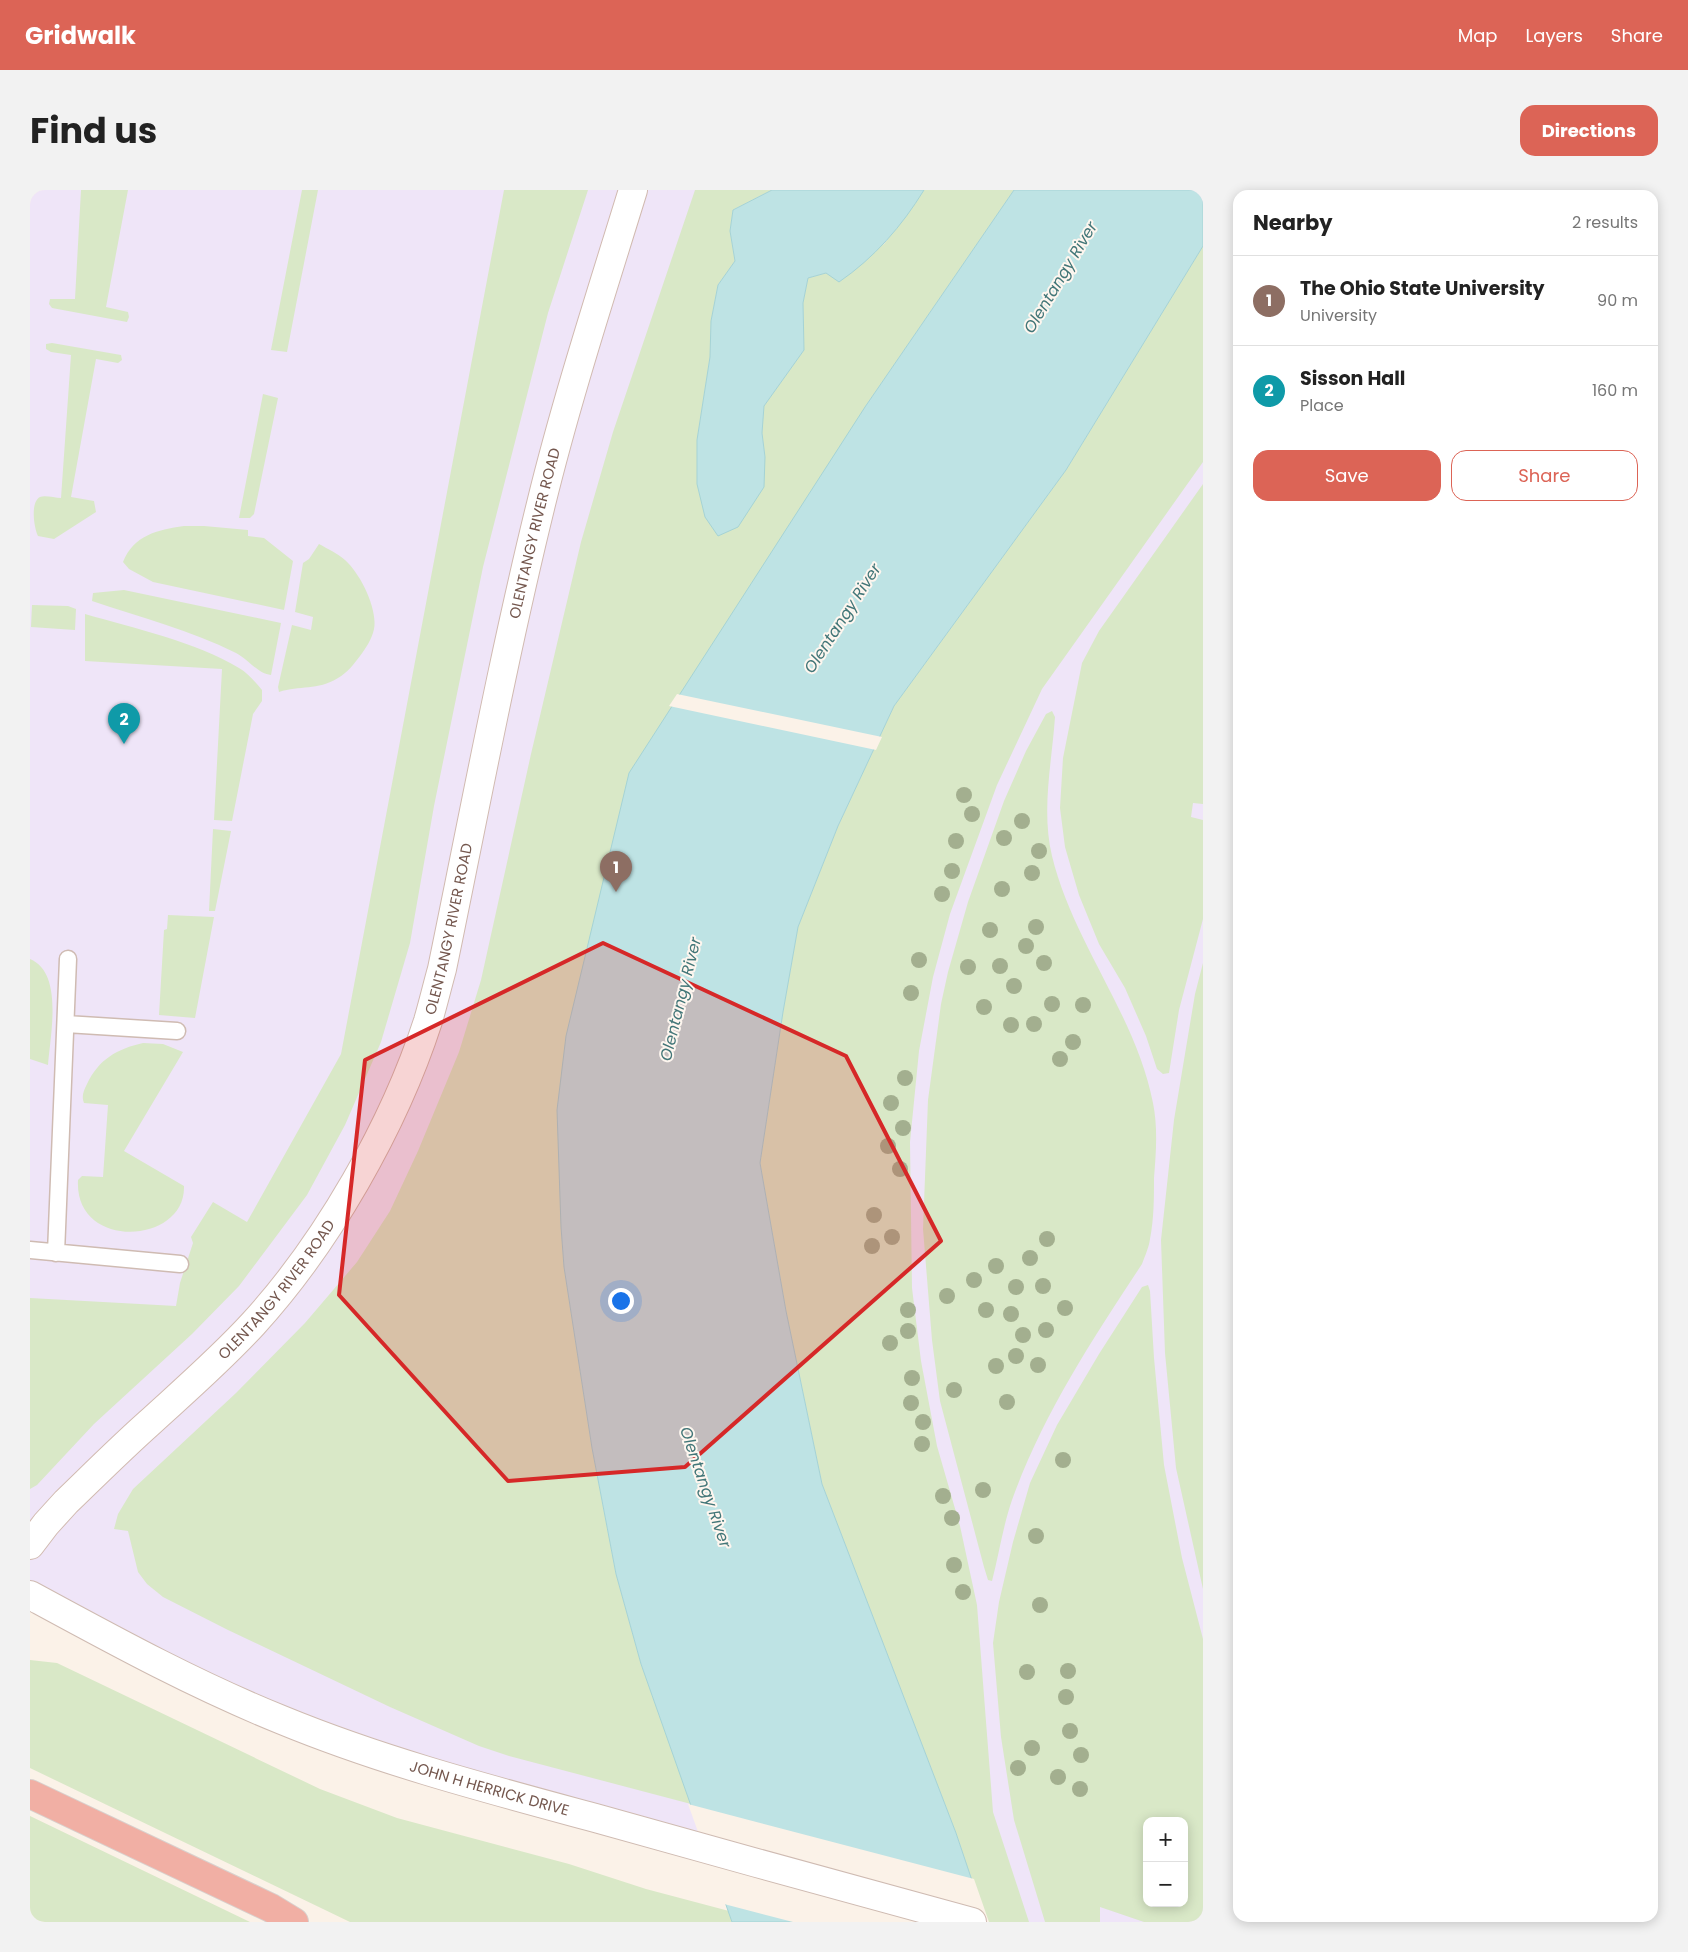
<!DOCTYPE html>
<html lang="en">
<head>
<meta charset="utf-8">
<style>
	body { margin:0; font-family:Poppins,sans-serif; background:#f2f2f2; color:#222 }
	.controls { position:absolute; right:15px; bottom:15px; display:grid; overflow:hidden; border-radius:10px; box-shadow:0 2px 12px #0003 }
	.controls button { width:45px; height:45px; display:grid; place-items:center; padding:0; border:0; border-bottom:1px solid #e0e0e0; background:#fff; color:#222; font:25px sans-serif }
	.you { position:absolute; left:590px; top:1110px; width:18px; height:18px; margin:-12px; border:4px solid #fff; border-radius:50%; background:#1a73e8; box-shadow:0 0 0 8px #1a73e833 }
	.badge { display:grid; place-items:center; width:32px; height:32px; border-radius:50%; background:#dc6456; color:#fff; font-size:16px; font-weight:700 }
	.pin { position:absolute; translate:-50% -41px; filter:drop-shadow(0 1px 2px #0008) }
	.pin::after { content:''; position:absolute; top:26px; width:18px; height:15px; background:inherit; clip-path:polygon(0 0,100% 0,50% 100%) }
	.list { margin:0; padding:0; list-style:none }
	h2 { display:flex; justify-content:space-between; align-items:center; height:65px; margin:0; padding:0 20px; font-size:21px }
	h2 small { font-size:16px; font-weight:400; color:#767676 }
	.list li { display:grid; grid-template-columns:32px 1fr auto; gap:15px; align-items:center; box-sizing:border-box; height:90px; padding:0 20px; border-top:1px solid #e0e0e0 }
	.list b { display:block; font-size:19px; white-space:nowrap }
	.list p { margin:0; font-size:16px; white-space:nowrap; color:#767676 }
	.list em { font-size:16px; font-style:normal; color:#767676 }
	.actions { display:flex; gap:10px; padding:15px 20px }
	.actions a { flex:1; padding:11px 0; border:1px solid #dc6456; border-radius:15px; text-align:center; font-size:18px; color:#dc6456 }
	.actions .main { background:#dc6456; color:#fff }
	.map { position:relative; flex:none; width:1173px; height:1732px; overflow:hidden; border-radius:15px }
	header { display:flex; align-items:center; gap:30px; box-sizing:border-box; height:70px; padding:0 25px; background:#dc6456; color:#fff }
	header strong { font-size:24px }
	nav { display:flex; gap:28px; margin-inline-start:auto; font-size:18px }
	.intro { display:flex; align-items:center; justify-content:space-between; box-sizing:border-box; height:120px; padding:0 30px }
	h1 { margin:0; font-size:35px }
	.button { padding:12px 22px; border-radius:15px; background:#dc6456; color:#fff; font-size:18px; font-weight:700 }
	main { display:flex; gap:30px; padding:0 30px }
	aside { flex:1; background:#fff; border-radius:15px; box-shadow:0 2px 12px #0003 }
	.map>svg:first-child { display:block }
</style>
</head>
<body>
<header>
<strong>Gridwalk</strong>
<nav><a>Map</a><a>Layers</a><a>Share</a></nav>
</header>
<div class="intro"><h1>Find us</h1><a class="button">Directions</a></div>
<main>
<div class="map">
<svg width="1173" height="1732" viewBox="0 0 1173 1732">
	<rect width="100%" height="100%" fill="#fbf2e8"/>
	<path fill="#efe5f8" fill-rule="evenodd" d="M 0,0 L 1173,0 L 1173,1732 L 829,1732 L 820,1700 L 408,1584 L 0,1405 ZM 1117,1631 L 1154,1631 L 1154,1713 L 1117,1713 Z"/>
	<path fill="#d9e8c7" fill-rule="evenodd" d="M 51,0 L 98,0 L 76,117 L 98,122 L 99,127 L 97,132 L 22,118 L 19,114 L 20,109 L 45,109 Z
		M 272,0 L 288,0 L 257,162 L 241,160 Z
		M 474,0 L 558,0 L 518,123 L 453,377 L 404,616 L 380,753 L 351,852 L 315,935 L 277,1005 L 209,1096 L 162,1144 L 64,1234 L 7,1295 L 0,1299 L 0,1108 L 146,1116 L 150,1093 L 163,1053 L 161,1047 L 183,1012 L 217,1032 L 311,864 Z
		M 665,0 L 742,0 L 703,20 L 700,41 L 705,71 L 688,95 L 681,131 L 680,167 L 667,250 L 667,294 L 735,267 L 732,243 L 734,216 L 774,160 L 773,113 L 778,88 L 796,83 L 854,54 L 894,0 L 984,0 L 835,217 L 531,1037 L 534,1077 L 562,1258 L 586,1384 L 611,1474 L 661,1614 L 479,1566 L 449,1556 L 360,1517 L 198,1440 L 133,1407 L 117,1394 L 108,1382 L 98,1341 L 84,1339 L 88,1324 L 103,1299 L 206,1203 L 275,1133 L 327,1072 L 360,1021 L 388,961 L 429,862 L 451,790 L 501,564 L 551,352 L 583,242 Z
		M 1173,56 L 1173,272 L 1012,499 L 967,595 L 920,724 L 903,787 L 889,861 L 880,952 L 882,1098 L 891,1171 L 907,1256 L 930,1336 L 947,1415 L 963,1622 L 999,1732 L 956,1732 L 926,1643 L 792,1294 L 756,1121 L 730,973 L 753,822 L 768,737 L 808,636 L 864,516 L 1036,280 Z
		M 22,153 L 91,165 L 92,170 L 88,173 L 66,169 L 41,307 L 64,311 L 66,322 L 24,349 L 8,346 C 4,338 0,312 10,307 C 15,305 25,308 31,308 L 41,165 L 21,162 L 16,159 L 16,154 Z
		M 233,204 L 248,208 L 224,324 L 220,328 L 209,328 Z
		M 1173,294 L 1173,614 L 1163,613 L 1161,627 L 1173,630 L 1173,729 L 1149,820 L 1139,883 L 1133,884 L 1127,879 L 1116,846 L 1095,798 L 1069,754 L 1049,705 L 1035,657 L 1030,618 L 1033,568 L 1052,473 L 1069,441 Z
		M 154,336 L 174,336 L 218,340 L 218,346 L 234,348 L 263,371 L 254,420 L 123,392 L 99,379 L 93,372 C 104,345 127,340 154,336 Z
		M 289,354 C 298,359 307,363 315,370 C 330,383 348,419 344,439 C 342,449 336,458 330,466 C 324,474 317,483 308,488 C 287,501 270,495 249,502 L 248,497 L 262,435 L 281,440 L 283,427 L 265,422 L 273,373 L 279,369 Z
		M 94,400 L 251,433 L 241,485 C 228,484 218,469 206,463 C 160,440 110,427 62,411 L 63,403 Z
		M 2,415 L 38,416 L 46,419 L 45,440 L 1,437 Z
		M 55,424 C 104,438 166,452 209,478 C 218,483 225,492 232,500 L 232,511 L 223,524 L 202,631 L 184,630 L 192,479 L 55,471 Z
		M 1022,521 L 1025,527 C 1022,572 1011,620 1022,666 C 1043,753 1106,825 1123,913 C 1128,938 1126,963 1124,988 C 1124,1008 1124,1029 1120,1049 C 1119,1057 1115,1066 1112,1074 C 1062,1150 1013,1224 982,1310 C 973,1336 969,1364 962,1391 L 958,1390 L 954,1377 L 910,1211 L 902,1150 L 893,1039 L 898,910 L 911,814 L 918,782 L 938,712 L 974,611 L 996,561 L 1016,524 Z
		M 183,639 L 201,641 L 185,721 L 179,721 Z
		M 138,725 L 184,727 L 165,828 L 129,825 L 134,740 L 137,739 Z
		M 0,769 C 34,783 20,846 18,875 L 0,869 Z
		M 1173,773 L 1173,1399 L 1146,1278 L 1135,1163 L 1131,1050 L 1144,930 L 1165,804 Z
		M 113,853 L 133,854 L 153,862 L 94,961 L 154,996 C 156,1055 44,1061 48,990 L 52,986 L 73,987 L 78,915 L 54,913 C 51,906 54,900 57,894 C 69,869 87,859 113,853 Z
		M 1118,1095 L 1120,1101 L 1124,1168 L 1134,1275 L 1152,1368 L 1173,1449 L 1173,1732 L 1114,1732 L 1070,1717 L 1070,1732 L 1015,1732 L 984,1630 L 971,1547 L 963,1453 L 969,1412 L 983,1352 L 1000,1293 L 1027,1235 L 1069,1164 L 1112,1097 ZM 1117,1631 L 1154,1631 L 1154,1713 L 1117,1713 Z
		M 0,1470 L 27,1473 L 290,1599 L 367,1628 L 539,1674 L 616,1699 L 699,1721 L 702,1732 L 320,1732 L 0,1578 Z
		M 0,1626 L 220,1732 L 0,1732 Z"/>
	<path fill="#bee3e4" stroke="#a5d3d5" d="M 742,0 L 894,0 C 872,36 844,68 809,92 L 796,83 L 778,88 L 773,113 L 774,160 L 734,216 L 732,243 L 735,267 L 734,297 L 708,337 L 688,346 L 675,327 L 667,294 L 667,250 L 680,167 L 681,131 L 688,95 L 705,71 L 700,41 L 703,20 Z
		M 984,0 L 1173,0 L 1173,56 L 1036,280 L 864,516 L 808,636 L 768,737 L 753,822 L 730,973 L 756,1121 L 792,1294 L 926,1643 L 956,1732 L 702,1732 L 611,1474 L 586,1384 L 562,1258 L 534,1077 L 531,1037 L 527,920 L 536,846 L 599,583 L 835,217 Z"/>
	<path fill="#fbf2e8" d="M 647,504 L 852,547 L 846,560 L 639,516 Z
		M 658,1614 L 944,1689 L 959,1732 L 763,1732 L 694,1714 Z"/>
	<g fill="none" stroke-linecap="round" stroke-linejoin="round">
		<defs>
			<path id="service" d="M 36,834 L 147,841
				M 0,1060 L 150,1074
				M 26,1063 L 38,769"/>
			<g id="tertiary">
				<path id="s1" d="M 0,1405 C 83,1450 165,1495 252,1530 C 354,1572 462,1600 569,1629 C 693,1664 818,1698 942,1732"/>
			</g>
			<g id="secondary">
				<path id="s2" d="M 0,1355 L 16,1334 L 36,1312 C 63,1286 90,1259 118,1234 C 154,1201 190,1170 223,1134 C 297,1053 364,936 398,831 C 403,814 407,797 412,779 C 444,624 473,468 511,314 C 537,208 571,104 603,0"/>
			</g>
			<path id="motorway" d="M 0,1604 L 241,1718 L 264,1732"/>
		</defs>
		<use href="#service" stroke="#cfbbb2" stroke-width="19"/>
		<use href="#tertiary" stroke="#cfbbb2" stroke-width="30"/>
		<use href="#secondary" stroke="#d1bab0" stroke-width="30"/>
		<use href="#motorway" stroke="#d8d0cd" stroke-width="30"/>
		<use href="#service" stroke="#fff" stroke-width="16"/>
		<use href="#tertiary" stroke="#fff" stroke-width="28"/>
		<use href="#secondary" stroke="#fff" stroke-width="28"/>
		<use href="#motorway" stroke="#f1afa4" stroke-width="28"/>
	</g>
	<g fill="#a3af8f">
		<circle cx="934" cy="605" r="8"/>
		<circle cx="942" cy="624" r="8"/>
		<circle cx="992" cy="631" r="8"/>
		<circle cx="974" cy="648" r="8"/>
		<circle cx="926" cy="651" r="8"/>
		<circle cx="1009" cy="661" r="8"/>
		<circle cx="922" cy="681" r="8"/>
		<circle cx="1002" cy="683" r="8"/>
		<circle cx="972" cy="699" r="8"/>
		<circle cx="912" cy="704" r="8"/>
		<circle cx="1006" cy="737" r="8"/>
		<circle cx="960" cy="740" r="8"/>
		<circle cx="996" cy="756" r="8"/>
		<circle cx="889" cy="770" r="8"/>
		<circle cx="1014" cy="773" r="8"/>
		<circle cx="970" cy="776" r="8"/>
		<circle cx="938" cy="777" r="8"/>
		<circle cx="984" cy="796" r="8"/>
		<circle cx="881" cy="803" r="8"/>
		<circle cx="1022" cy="814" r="8"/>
		<circle cx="1053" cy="815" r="8"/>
		<circle cx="954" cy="817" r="8"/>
		<circle cx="1004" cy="834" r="8"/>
		<circle cx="981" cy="835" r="8"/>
		<circle cx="1043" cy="852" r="8"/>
		<circle cx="1030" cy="869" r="8"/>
		<circle cx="875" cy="888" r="8"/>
		<circle cx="861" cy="913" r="8"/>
		<circle cx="873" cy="938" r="8"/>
		<circle cx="858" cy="956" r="8"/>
		<circle cx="870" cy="979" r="8"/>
		<circle cx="844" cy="1025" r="8"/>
		<circle cx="862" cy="1047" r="8"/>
		<circle cx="1017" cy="1049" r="8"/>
		<circle cx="842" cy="1056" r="8"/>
		<circle cx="1000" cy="1068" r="8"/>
		<circle cx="966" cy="1076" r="8"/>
		<circle cx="944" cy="1090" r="8"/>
		<circle cx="1013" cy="1096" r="8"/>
		<circle cx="986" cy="1097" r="8"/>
		<circle cx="917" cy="1106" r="8"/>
		<circle cx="1035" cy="1118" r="8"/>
		<circle cx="878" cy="1120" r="8"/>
		<circle cx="956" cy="1120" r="8"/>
		<circle cx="981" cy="1124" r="8"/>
		<circle cx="1016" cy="1140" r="8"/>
		<circle cx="878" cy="1141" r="8"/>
		<circle cx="993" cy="1145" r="8"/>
		<circle cx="860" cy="1153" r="8"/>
		<circle cx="986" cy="1166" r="8"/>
		<circle cx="1008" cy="1175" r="8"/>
		<circle cx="966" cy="1176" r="8"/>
		<circle cx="882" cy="1188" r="8"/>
		<circle cx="924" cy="1200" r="8"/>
		<circle cx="977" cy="1212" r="8"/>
		<circle cx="881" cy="1213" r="8"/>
		<circle cx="893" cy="1232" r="8"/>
		<circle cx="892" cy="1254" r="8"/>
		<circle cx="1033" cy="1270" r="8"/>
		<circle cx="953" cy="1300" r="8"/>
		<circle cx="913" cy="1306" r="8"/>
		<circle cx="922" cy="1328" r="8"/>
		<circle cx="1006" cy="1346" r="8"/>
		<circle cx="924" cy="1375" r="8"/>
		<circle cx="933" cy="1402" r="8"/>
		<circle cx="1010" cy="1415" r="8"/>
		<circle cx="1038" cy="1481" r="8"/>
		<circle cx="997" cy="1482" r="8"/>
		<circle cx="1036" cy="1507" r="8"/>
		<circle cx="1040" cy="1541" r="8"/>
		<circle cx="1002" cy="1558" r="8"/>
		<circle cx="1051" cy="1565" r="8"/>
		<circle cx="988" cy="1578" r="8"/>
		<circle cx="1028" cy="1587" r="8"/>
		<circle cx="1050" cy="1599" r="8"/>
	</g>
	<path fill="#d62828" fill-opacity="0.2" stroke="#d62828" stroke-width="4" stroke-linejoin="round" d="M 573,753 L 816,866 L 911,1051 L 655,1277 L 478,1291 L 309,1105 L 335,870 Z"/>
	<g text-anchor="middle" stroke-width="4" stroke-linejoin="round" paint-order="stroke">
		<g font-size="15" fill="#74574e" stroke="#fef6ef">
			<text dy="5" stroke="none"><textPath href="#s2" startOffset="1166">OLENTANGY RIVER ROAD</textPath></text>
			<text dy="5" stroke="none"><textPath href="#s2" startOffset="761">OLENTANGY RIVER ROAD</textPath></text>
			<text dy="5" stroke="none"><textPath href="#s2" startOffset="356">OLENTANGY RIVER ROAD</textPath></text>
			<text dy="5" stroke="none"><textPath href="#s1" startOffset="500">JOHN H HERRICK DRIVE</textPath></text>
		</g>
		<g font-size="16" font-style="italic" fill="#427678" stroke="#fef6ef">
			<text transform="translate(1030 87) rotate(-59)" y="6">Olentangy River</text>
			<text transform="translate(812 428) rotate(-57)" y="6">Olentangy River</text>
			<text transform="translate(650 809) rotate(-76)" y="6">Olentangy River</text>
			<text transform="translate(676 1297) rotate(71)" y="6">Olentangy River</text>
		</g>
	</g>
</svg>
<div class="controls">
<button>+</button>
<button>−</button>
</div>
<div class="you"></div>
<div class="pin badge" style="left:586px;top:702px;background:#8d6e63">1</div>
<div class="pin badge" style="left:94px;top:554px;background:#0f9aa8">2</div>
</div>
<aside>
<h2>Nearby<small>2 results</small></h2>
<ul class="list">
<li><span class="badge" style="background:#8d6e63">1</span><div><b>The Ohio State University</b><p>University</p></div><em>90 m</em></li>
<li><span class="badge" style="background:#0f9aa8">2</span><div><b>Sisson Hall</b><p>Place</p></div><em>160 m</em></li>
</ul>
<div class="actions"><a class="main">Save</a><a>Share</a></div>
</aside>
</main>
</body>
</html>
